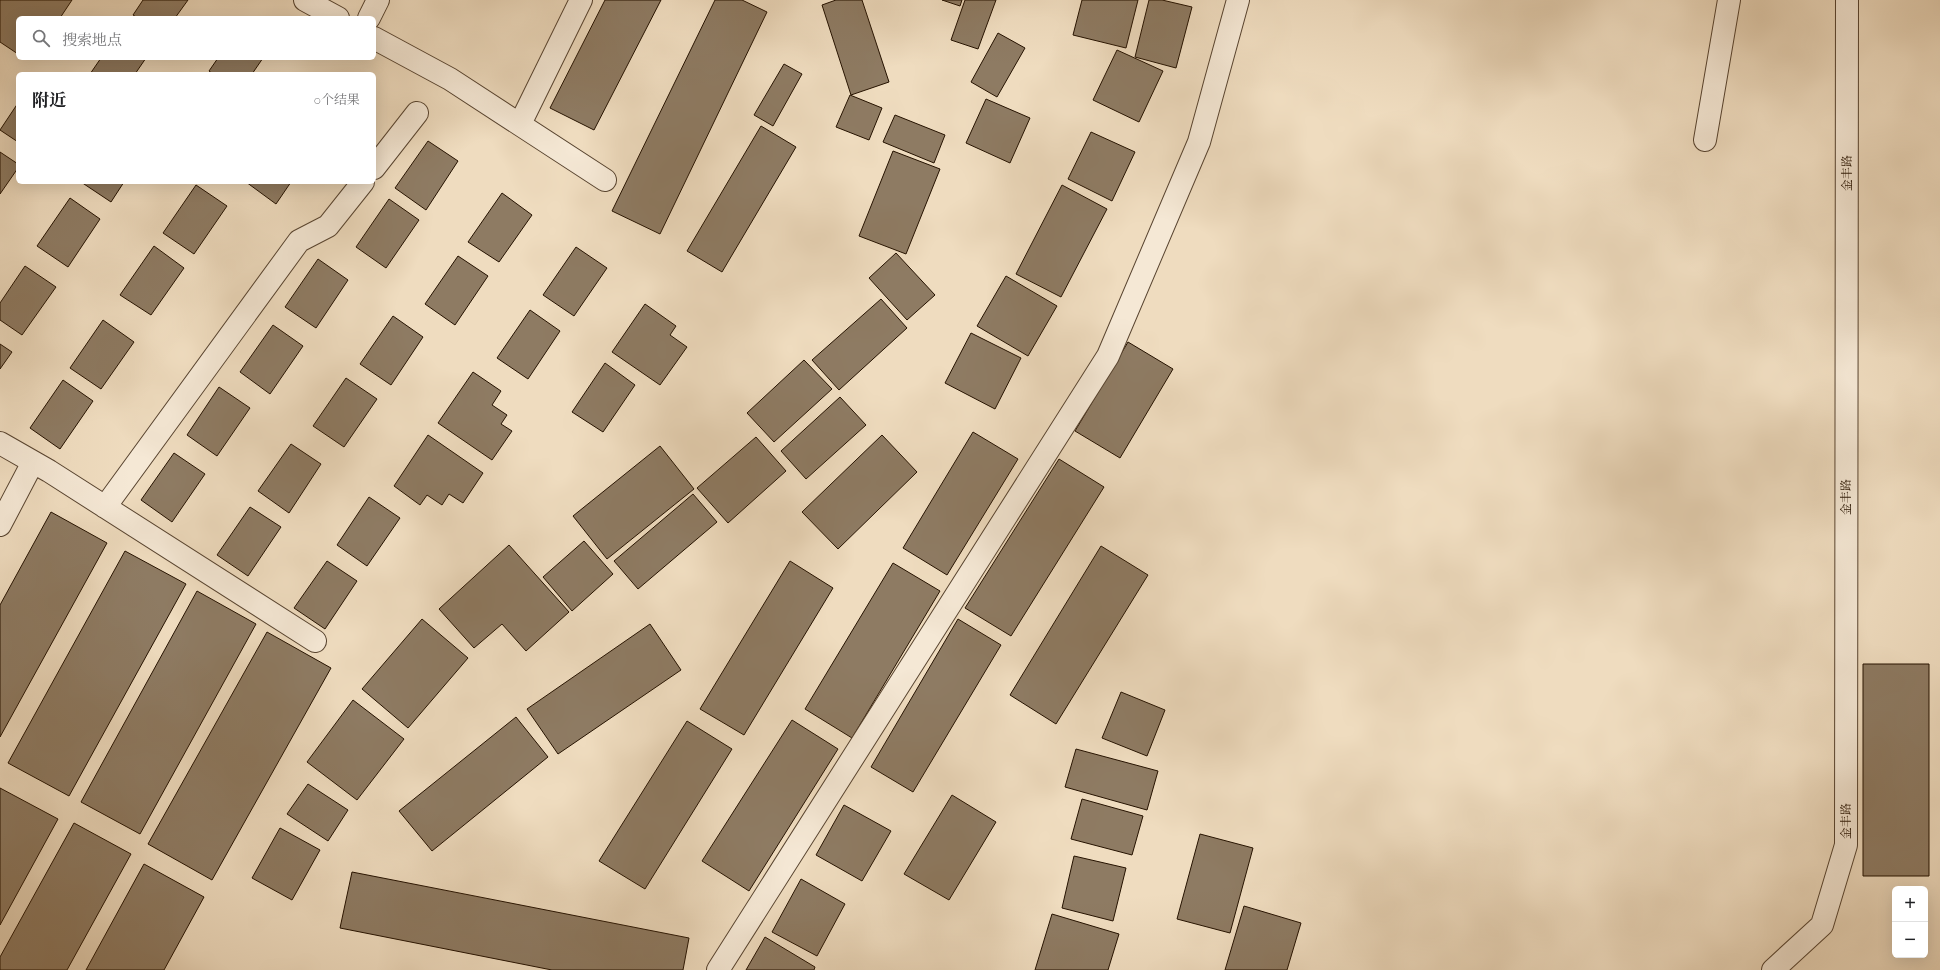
<!DOCTYPE html>
<html lang="zh">
<head>
<meta charset="utf-8">
<style>
	body { margin:0; font-family:"IM FELL French Canon","Noto Serif SC",serif; background:#f6f6f6; color:#202124 }
	.controls { position:absolute; right:12px; bottom:12px; display:grid; overflow:hidden; border-radius:6px; box-shadow:0 4px 16px #0002 }
	.controls button { width:36px; height:36px; display:grid; place-items:center; padding:0; border:0; border-bottom:1px solid #e0e0e0; background:#fff; color:#202124; font:20px sans-serif }
	.list { margin:0; padding:0; list-style:none }
	h2 { display:flex; justify-content:space-between; align-items:center; height:52px; margin:0; padding:0 16px; font-size:17px }
	h2 small { font-size:13px; font-weight:400; color:#757577 }
	.icon { flex:none; width:22px; height:22px; fill:none; stroke:currentColor; stroke-width:2; stroke-linecap:round; stroke-linejoin:round }
	.map { position:relative; flex:none; width:1940px; height:970px; overflow:hidden }
	.search { position:absolute; background:#fff; box-shadow:0 4px 16px #0002; left:16px; top:16px; width:360px; height:44px; display:flex; align-items:center; gap:10px; box-sizing:border-box; padding:0 14px; border-radius:6px; color:#757577; font-size:15px }
	.panel { position:absolute; background:#fff; box-shadow:0 4px 16px #0002; left:16px; top:72px; width:360px; height:112px; border-radius:6px }
	.map>svg:first-child { display:block }
</style>
</head>
<body>
<div class="map">
<svg width="1940" height="970" viewBox="0 0 1940 970">
	<rect width="100%" height="100%" fill="#efdcbf"/>
	<filter id="stains"><feTurbulence type="fractalNoise" baseFrequency=".005" numOctaves="4"/><feColorMatrix values="0 0 0 0 .2 0 0 0 0 .09 0 0 0 0 .02 0 0 0 .5 -.17"/></filter>
	<radialGradient id="worn" r=".72"><stop offset=".6" stop-color="#630" stop-opacity="0"/><stop offset="1" stop-color="#630" stop-opacity=".3"/></radialGradient>
	<path fill="#8e7b63" stroke="#251200" d="M 0,0 L 72,0 L 60,18 L 18,18 L 18,54 L 0,42 Z
		M 143,0 L 188,0 L 175,18 L 138,18 L 133,15 Z
		M 605,0 L 661,0 L 594,130 L 550,108 Z
		M 715,0 L 742,0 L 767,12 L 660,234 L 612,211 Z
		M 836,0 L 862,0 L 889,82 L 851,95 L 822,5 Z
		M 942,0 L 962,0 L 960,6 Z
		M 965,0 L 996,0 L 978,49 L 951,40 Z
		M 1082,0 L 1138,0 L 1126,48 L 1073,35 Z
		M 1149,0 L 1162,0 L 1192,7 L 1176,68 L 1135,57 Z
		M 998,33 L 1025,48 L 997,97 L 971,82 Z
		M 1117,50 L 1163,71 L 1139,122 L 1093,100 Z
		M 101,58 L 146,58 L 135,74 L 90,74 Z
		M 218,58 L 263,58 L 252,74 L 213,74 L 209,71 Z
		M 784,64 L 802,74 L 773,126 L 754,115 Z
		M 850,95 L 882,108 L 869,140 L 836,127 Z
		M 986,99 L 1030,118 L 1010,163 L 966,143 Z
		M 18,103 L 18,142 L 0,130 Z
		M 895,115 L 945,135 L 934,163 L 883,142 Z
		M 761,126 L 796,147 L 722,272 L 687,251 Z
		M 1091,132 L 1135,152 L 1112,201 L 1068,179 Z
		M 428,141 L 458,161 L 426,210 L 395,188 Z
		M 893,151 L 940,169 L 906,254 L 859,236 Z
		M 0,152 L 18,164 L 18,168 L 0,194 Z
		M 81,182 L 124,182 L 111,202 Z
		M 246,182 L 291,182 L 276,204 Z
		M 196,185 L 227,206 L 194,254 L 163,233 Z
		M 1062,185 L 1107,209 L 1061,297 L 1016,274 Z
		M 502,193 L 532,215 L 499,262 L 468,242 Z
		M 70,198 L 100,219 L 68,267 L 37,246 Z
		M 389,199 L 419,220 L 386,268 L 356,247 Z
		M 154,246 L 184,268 L 151,315 L 120,295 Z
		M 576,247 L 607,268 L 574,316 L 543,295 Z
		M 896,253 L 935,295 L 907,320 L 869,278 Z
		M 458,256 L 488,276 L 455,325 L 425,304 Z
		M 318,259 L 348,280 L 316,328 L 285,307 Z
		M 25,266 L 56,287 L 22,335 L 0,320 L 0,303 Z
		M 1006,276 L 1057,306 L 1028,356 L 977,326 Z
		M 881,299 L 907,328 L 839,390 L 812,360 Z
		M 645,304 L 676,326 L 670,335 L 687,347 L 660,385 L 612,352 Z
		M 530,310 L 560,331 L 528,379 L 497,358 Z
		M 393,316 L 423,337 L 391,385 L 360,364 Z
		M 103,320 L 134,342 L 101,389 L 70,368 Z
		M 273,325 L 303,346 L 270,394 L 240,372 Z
		M 971,333 L 1021,358 L 995,409 L 945,383 Z
		M 1128,342 L 1173,369 L 1120,458 L 1075,431 Z
		M 0,344 L 12,352 L 0,369 Z
		M 804,360 L 832,389 L 774,442 L 747,413 Z
		M 605,363 L 635,385 L 603,432 L 572,412 Z
		M 473,372 L 501,391 L 492,405 L 507,415 L 501,424 L 512,431 L 492,460 L 438,423 Z
		M 346,378 L 377,399 L 344,447 L 313,426 Z
		M 63,380 L 93,401 L 60,449 L 30,428 Z
		M 219,387 L 250,408 L 217,456 L 187,435 Z
		M 840,397 L 866,425 L 806,479 L 781,451 Z
		M 973,432 L 1018,459 L 947,575 L 903,548 Z
		M 428,435 L 483,473 L 463,503 L 449,494 L 442,505 L 427,495 L 420,505 L 394,486 Z
		M 882,435 L 917,472 L 838,549 L 802,512 Z
		M 756,437 L 786,471 L 728,523 L 697,488 Z
		M 291,444 L 321,464 L 289,513 L 258,491 Z
		M 660,446 L 694,489 L 607,559 L 573,516 Z
		M 174,453 L 205,474 L 172,522 L 141,500 Z
		M 1059,459 L 1104,487 L 1011,636 L 965,608 Z
		M 693,494 L 717,522 L 638,589 L 614,561 Z
		M 369,497 L 400,518 L 367,566 L 337,545 Z
		M 250,507 L 281,527 L 248,576 L 217,555 Z
		M 51,512 L 107,543 L 0,737 L 0,605 Z
		M 584,541 L 613,574 L 572,611 L 543,577 Z
		M 509,545 L 569,612 L 526,651 L 502,624 L 474,648 L 439,609 Z
		M 1101,546 L 1148,575 L 1056,724 L 1010,695 Z
		M 125,551 L 186,584 L 69,796 L 8,763 Z
		M 327,561 L 357,581 L 325,629 L 294,608 Z
		M 790,561 L 833,588 L 744,735 L 700,709 Z
		M 893,563 L 940,591 L 852,738 L 805,709 Z
		M 197,591 L 256,624 L 140,834 L 81,802 Z
		M 422,619 L 468,658 L 408,728 L 362,689 Z
		M 958,619 L 1001,645 L 913,792 L 871,767 Z
		M 650,624 L 681,670 L 558,754 L 527,709 Z
		M 267,632 L 331,668 L 212,880 L 148,844 Z
		M 1863,664 L 1929,664 L 1929,876 L 1863,876 Z
		M 1121,692 L 1165,710 L 1147,756 L 1102,738 Z
		M 353,700 L 404,739 L 357,800 L 307,762 Z
		M 516,717 L 548,757 L 432,851 L 399,811 Z
		M 792,720 L 838,749 L 749,891 L 702,861 Z
		M 687,721 L 732,749 L 645,889 L 599,861 Z
		M 1076,749 L 1158,771 L 1147,810 L 1065,787 Z
		M 308,784 L 348,810 L 328,841 L 287,814 Z
		M 0,788 L 58,819 L 0,925 Z
		M 952,795 L 996,822 L 949,900 L 904,874 Z
		M 1082,799 L 1143,816 L 1132,855 L 1071,839 Z
		M 844,805 L 891,831 L 862,881 L 816,855 Z
		M 74,823 L 131,854 L 67,970 L 0,970 L 0,957 Z
		M 280,828 L 320,850 L 292,900 L 252,878 Z
		M 1200,834 L 1253,848 L 1230,933 L 1177,919 Z
		M 1074,856 L 1126,868 L 1113,921 L 1062,908 Z
		M 144,864 L 204,897 L 164,970 L 86,970 Z
		M 352,872 L 689,938 L 683,970 L 552,970 L 340,928 Z
		M 801,879 L 845,904 L 817,956 L 772,932 Z
		M 1244,906 L 1301,923 L 1287,970 L 1225,970 Z
		M 1052,914 L 1119,934 L 1108,970 L 1035,970 Z
		M 765,937 L 815,967 L 814,970 L 746,970 Z"/>
	<g fill="none" stroke-linecap="round" stroke-linejoin="round">
		<defs>
			<path id="minor" d="M 305,0 L 338,18
				M 369,18 L 378,0
				M 374,38 L 450,79 L 605,180
				M 520,124 L 581,0
				M 1705,140 L 1729,0
				M 374,168 L 417,113
				M 0,443 L 49,471 L 315,641
				M 105,507 L 299,241 L 328,226 L 363,182
				M 0,525 L 33,462
				M 718,970 L 1108,356 L 1199,142 L 1238,0
				M 1773,970 L 1822,925 L 1846,845 L 1847,0"/>
		</defs>
		<use href="#minor" stroke="#584430" stroke-width="24"/>
		<use href="#minor" stroke="#f5e8d5" stroke-width="22"/>
	</g>
	<g text-anchor="middle" stroke-width="3" stroke-linejoin="round" paint-order="stroke">
		<g font-size="12" fill="#251200" stroke="#f5e8d5">
			<text transform="translate(1847 173) rotate(-90)" y="4">金丰路</text>
			<text transform="translate(1846 497) rotate(-90)" y="4">金丰路</text>
			<text transform="translate(1846 821) rotate(-90)" y="4">金丰路</text>
		</g>
	</g>
	<rect width="100%" height="100%" filter="url(#stains)"/>
	<rect width="100%" height="100%" fill="url(#worn)"/>
</svg>
<div class="controls">
<button>+</button>
<button>−</button>
</div>
<div class="search"><svg class="icon" aria-label="search" viewBox="0 0 24 24"><circle cx="10" cy="10" r="6"/><path d="M15 15l6 6"/></svg>搜索地点</div>
<section class="panel">
<h2>附近<small>0个结果</small></h2>
<ul class="list">
</ul>
</section>
</div>
</body>
</html>
